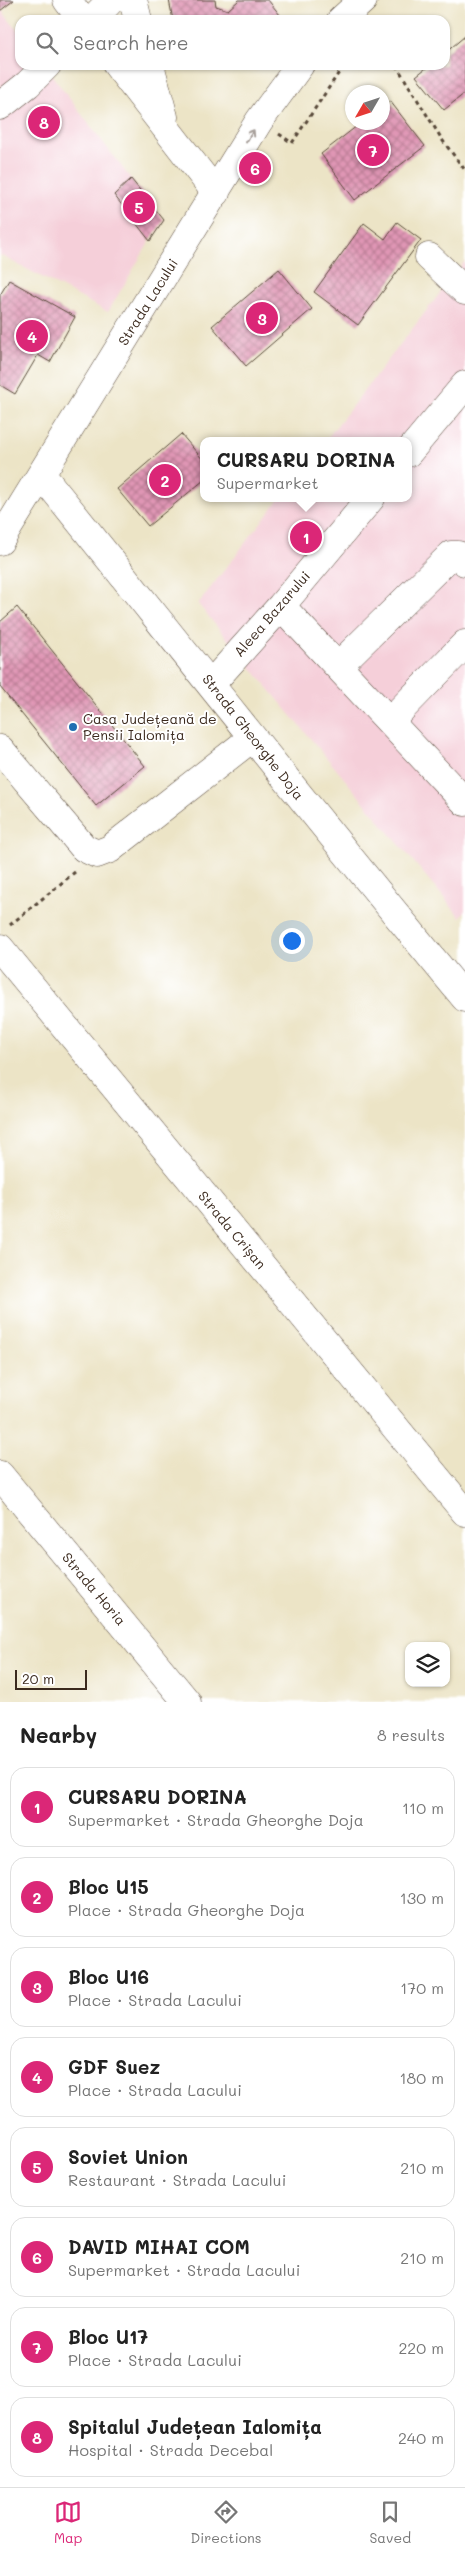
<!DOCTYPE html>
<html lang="en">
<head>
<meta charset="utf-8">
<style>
	body { margin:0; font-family:Mali,sans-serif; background:#f2f2f2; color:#222 }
	.controls { position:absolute; right:15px; bottom:15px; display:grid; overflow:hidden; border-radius:10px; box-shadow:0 1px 4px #0004 }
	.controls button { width:45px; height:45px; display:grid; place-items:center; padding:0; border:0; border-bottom:1px solid #e0e0e0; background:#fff; color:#222; font:25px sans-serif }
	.compass { position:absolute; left:345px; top:85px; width:45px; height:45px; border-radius:50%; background:#fff; box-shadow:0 1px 4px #0004; rotate:231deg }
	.scale { position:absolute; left:15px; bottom:12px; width:72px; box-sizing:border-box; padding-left:5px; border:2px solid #3b2a1e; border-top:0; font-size:14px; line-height:18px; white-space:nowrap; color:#3b2a1e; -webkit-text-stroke:4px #fff; paint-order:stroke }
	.you { position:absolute; left:291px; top:940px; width:18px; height:18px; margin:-12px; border:4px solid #fff; border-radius:50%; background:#1a73e8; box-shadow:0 0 0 8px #1a73e833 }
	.badge { display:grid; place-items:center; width:32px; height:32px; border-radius:50%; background:#db2777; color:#fff; font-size:16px; font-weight:700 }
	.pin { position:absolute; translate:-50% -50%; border:2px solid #fff; box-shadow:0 1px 5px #0006 }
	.popup { position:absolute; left:200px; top:437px; width:212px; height:65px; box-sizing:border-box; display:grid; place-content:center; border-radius:10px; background:#fff; filter:drop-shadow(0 1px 4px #0005); font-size:16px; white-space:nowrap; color:#767676 }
	.popup b { font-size:19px; color:#222 }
	.popup::after { content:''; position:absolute; left:50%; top:100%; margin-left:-10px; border:10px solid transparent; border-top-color:#fff }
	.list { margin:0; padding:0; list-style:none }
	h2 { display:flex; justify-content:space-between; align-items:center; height:65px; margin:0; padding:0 20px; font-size:21px }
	h2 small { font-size:16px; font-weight:400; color:#767676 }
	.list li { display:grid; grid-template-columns:32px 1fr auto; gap:15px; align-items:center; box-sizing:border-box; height:80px; margin:0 10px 10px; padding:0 10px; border:1px solid #e0e0e0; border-radius:15px }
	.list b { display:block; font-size:19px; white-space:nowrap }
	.list p { margin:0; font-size:16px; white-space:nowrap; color:#767676 }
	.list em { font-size:16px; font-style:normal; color:#767676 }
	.icon { flex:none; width:28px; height:28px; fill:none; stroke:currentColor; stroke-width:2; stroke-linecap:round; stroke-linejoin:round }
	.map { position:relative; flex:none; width:465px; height:1702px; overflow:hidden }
	.search { position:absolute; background:#fff; box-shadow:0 1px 4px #0004; left:15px; right:15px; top:15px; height:55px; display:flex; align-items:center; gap:12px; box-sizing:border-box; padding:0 18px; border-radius:15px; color:#767676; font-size:19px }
	.sheet { height:785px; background:#fff }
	nav { display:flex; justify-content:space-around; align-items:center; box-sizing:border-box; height:70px; border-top:1px solid #e0e0e0; background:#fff; font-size:14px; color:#767676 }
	nav a { display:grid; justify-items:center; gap:2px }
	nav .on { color:#db2777 }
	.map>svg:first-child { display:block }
</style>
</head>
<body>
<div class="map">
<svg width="465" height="1702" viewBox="0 0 465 1702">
	<defs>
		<pattern id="building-cross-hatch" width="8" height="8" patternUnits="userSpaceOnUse" patternTransform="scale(1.25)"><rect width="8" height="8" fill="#e096b5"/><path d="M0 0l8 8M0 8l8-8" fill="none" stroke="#b77b93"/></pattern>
	</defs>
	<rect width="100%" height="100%" fill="#fff"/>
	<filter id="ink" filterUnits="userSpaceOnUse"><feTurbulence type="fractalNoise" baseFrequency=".02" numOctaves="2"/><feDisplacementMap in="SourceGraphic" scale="10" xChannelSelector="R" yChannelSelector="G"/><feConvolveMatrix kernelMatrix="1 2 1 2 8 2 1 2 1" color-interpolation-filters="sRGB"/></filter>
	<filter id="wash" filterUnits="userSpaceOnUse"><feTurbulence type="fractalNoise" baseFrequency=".0096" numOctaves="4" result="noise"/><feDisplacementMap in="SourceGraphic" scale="20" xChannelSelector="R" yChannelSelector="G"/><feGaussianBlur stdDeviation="1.12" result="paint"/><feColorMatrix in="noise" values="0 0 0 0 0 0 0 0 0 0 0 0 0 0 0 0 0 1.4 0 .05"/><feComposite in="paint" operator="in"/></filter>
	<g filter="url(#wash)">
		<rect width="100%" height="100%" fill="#ece4c6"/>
		<path fill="#f5cfd9" d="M 0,8 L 20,34 L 20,65 L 44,65 L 131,179 L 114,195 L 150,241 L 108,312 L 0,255 Z
			M 465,261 L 465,911 L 460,917 L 198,604 L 280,498 L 408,498 L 408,441 L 325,441 Z"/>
		<g id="blocks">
			<path fill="url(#building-cross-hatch)" d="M 0,0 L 14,0 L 0,11 Z
				M 169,0 L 215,0 L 216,6 L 228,10 L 239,0 L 268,0 L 284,20 L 173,20 Z
				M 465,36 L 465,93 L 444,110 L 416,76 L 430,65 L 445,65 L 445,53 Z
				M 390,101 L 425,146 L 355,200 L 321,154 L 362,122 L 382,122 L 382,107 Z
				M 131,179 L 164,220 L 150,241 L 114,195 Z
				M 397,222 L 421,240 L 358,325 L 314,292 L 364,223 L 385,239 Z
				M 279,269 L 312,309 L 246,366 L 212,326 Z
				M 9,280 L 75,317 L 50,362 L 38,355 L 15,394 L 0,385 L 0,295 Z
				M 181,434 L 204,461 L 204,480 L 148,526 L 117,489 Z
				M 17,607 L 145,766 L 96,806 L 0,687 L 0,622 Z"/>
		</g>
	</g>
	<g filter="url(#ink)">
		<use href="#blocks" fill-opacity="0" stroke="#564637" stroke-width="1"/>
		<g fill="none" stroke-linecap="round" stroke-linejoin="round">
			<defs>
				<path id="minor" d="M 67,0 L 82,20
					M 133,0 L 138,20
					M 92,20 L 111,0
					M 341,20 L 363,0
					M 117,65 L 216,193
					M 150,65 L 164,117
					M 0,106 L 28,84 L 47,65
					M 429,257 L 465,291
					M 408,453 L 465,385
					M 42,475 C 183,650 322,826 465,998
					M 0,541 L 259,121 L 300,65
					M 281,606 L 465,802
					M 338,666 L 451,555 L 458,555 L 465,562
					M 211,684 L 281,606 L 371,498
					M 390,721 L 465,644
					M 0,749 L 84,848 L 97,854 L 110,849 L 252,738
					M 0,948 L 465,1512
					M 0,1475 L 187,1702"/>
			</defs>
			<use href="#minor" stroke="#564637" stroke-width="29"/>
			<path stroke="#564637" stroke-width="3" stroke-dasharray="4 4" stroke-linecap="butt" d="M 396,65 L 443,141 L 465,170
				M 279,134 L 292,143 L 344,65
				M 10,925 L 75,872"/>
			<use href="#minor" stroke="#fff" stroke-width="28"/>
		</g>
		<defs><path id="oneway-shaft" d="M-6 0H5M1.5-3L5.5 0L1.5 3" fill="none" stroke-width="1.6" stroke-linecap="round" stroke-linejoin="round" transform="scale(1.25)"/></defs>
		<use stroke="#a79f9a" href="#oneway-shaft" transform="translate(250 136) rotate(-58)"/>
	</g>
	<circle fill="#1f6fb2" stroke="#fff" stroke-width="2" cx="73" cy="727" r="5"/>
	<g text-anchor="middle" stroke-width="4" stroke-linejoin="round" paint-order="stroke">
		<g font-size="14" fill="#3b2a1e" stroke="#fff">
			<text transform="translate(148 302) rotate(-58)" y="5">Strada Lacului</text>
			<text transform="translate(272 614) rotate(-49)" y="5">Aleea Bazarului</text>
			<text transform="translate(253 737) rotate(52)" y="5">Strada Gheorghe Doja</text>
			<text transform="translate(232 1230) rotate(50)" y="5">Strada Crișan</text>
			<text transform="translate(94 1589) rotate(50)" y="5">Strada Horia</text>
		</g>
		<g font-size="14" fill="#3b2a1e" stroke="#fff" text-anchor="start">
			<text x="83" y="724">Casa Județeană de<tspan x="83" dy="16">Pensii Ialomița</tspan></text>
		</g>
	</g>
</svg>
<div class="controls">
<button><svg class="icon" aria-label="layers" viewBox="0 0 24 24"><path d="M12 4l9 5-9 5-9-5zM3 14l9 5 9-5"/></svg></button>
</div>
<svg class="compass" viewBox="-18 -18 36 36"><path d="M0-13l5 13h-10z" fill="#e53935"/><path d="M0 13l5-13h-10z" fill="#767676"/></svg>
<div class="scale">20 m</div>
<div class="you"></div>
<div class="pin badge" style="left:306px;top:537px">1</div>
<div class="popup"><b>CURSARU DORINA</b>Supermarket</div>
<div class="pin badge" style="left:165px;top:480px">2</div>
<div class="pin badge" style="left:262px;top:318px">3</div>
<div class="pin badge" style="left:32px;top:336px">4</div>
<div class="pin badge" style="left:139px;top:207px">5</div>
<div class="pin badge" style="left:255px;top:168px">6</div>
<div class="pin badge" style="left:373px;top:150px">7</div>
<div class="pin badge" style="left:44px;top:122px">8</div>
<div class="search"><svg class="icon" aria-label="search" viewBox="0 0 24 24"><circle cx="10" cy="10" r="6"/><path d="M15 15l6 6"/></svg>Search here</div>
</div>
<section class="sheet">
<h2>Nearby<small>8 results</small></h2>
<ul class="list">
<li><span class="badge">1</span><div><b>CURSARU DORINA</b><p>Supermarket · Strada Gheorghe Doja</p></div><em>110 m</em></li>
<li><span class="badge">2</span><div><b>Bloc U15</b><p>Place · Strada Gheorghe Doja</p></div><em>130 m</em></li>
<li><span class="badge">3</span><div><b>Bloc U16</b><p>Place · Strada Lacului</p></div><em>170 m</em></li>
<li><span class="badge">4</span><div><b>GDF Suez</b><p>Place · Strada Lacului</p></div><em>180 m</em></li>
<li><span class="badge">5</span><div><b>Soviet Union</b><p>Restaurant · Strada Lacului</p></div><em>210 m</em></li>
<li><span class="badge">6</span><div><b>DAVID MIHAI COM</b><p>Supermarket · Strada Lacului</p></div><em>210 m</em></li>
<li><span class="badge">7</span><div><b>Bloc U17</b><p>Place · Strada Lacului</p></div><em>220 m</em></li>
<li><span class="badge">8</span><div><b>Spitalul Județean Ialomița</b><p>Hospital · Strada Decebal</p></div><em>240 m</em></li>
</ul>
</section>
<nav>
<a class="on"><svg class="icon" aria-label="map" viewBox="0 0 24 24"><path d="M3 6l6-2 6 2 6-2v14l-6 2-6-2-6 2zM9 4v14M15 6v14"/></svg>Map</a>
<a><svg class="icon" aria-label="directions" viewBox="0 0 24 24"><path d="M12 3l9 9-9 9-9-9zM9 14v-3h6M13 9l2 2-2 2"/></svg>Directions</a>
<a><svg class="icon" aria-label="saved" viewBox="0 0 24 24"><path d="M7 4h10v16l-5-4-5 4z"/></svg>Saved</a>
</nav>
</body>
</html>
